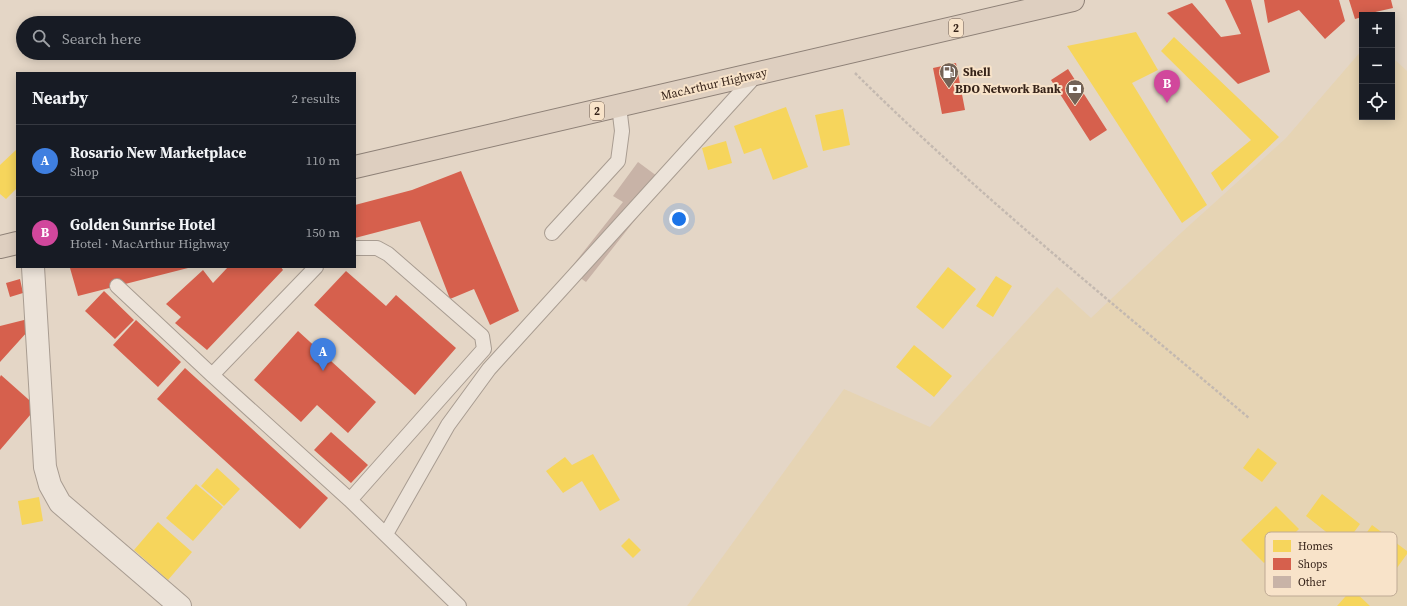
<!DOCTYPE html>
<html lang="en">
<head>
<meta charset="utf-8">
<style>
	body { margin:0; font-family:"Source Serif 4",serif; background:#242831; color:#f1f3f6 }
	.controls { position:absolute; right:12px; top:12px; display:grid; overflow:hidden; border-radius:0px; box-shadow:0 2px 10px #0003 }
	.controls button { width:36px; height:36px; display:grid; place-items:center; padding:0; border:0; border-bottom:1px solid #363941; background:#171b24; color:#f1f3f6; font:20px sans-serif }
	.you { position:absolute; left:679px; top:219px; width:14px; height:14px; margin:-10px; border:3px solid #fff; border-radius:50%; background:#1a73e8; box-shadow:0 0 0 6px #1a73e833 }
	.badge { display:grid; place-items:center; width:26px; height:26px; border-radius:50%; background:#2563eb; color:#fff; font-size:13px; font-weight:700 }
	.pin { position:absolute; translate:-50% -33px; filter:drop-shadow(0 1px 2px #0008) }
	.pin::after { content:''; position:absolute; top:21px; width:14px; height:12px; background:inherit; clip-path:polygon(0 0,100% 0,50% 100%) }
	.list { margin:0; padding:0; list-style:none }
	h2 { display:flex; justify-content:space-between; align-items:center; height:52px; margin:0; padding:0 16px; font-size:17px }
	h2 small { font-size:13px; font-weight:400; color:#9ea1a6 }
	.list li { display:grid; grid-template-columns:26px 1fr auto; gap:12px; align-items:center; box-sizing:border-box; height:72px; padding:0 16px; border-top:1px solid #363941 }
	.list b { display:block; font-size:15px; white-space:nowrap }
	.list p { margin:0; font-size:13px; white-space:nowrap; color:#9ea1a6 }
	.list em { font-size:13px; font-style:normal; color:#9ea1a6 }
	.icon { flex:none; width:22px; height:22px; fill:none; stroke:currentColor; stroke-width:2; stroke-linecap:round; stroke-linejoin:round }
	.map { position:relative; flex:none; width:1407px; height:606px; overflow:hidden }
	.search { position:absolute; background:#171b24; box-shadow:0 2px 10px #0003; left:16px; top:16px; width:340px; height:44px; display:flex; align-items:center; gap:10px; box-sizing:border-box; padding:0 14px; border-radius:22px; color:#9ea1a6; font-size:15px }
	.panel { position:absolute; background:#171b24; box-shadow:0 2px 10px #0003; left:16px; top:72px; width:340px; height:196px; border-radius:0px }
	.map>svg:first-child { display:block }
</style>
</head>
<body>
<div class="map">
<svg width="1407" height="606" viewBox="0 0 1407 606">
	<rect width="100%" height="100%" fill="#e4d6c6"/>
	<path fill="#e6d4b4" d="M 1362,50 L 1362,117 L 1392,117 L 1392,57 L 1407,71 L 1407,606 L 687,606 L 844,389 L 930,427 L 1057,287 L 1091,318 L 1182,232 L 1286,138 Z"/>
	<path fill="#f6d55c" d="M 1136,32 L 1158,70 L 1132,83 L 1207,205 L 1182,223 L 1067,46 Z
		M 1174,37 L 1279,137 L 1222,191 L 1211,173 L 1251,140 L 1161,51 Z
		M 786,107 L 808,167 L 773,180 L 761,148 L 744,154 L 734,126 Z
		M 843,109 L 850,145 L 823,151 L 815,115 Z
		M 726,141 L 732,163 L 708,170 L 702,148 Z
		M 17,149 L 17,188 L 6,199 L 0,194 L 0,165 Z
		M 948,267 L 976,289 L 943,329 L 916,307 Z
		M 996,276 L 1012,286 L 993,317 L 976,306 Z
		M 914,345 L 952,376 L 934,397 L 896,367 Z
		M 1258,448 L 1277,463 L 1262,482 L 1243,468 Z
		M 593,454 L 620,500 L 600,511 L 582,481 L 563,493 L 546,471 L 565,457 L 572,465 Z
		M 217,468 L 240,489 L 224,506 L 201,486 Z
		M 196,484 L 223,507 L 193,541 L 166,518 Z
		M 1322,494 L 1360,524 L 1344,546 L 1306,516 Z
		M 39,497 L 43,521 L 22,525 L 18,501 Z
		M 1276,506 L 1299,529 L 1264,563 L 1241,540 Z
		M 158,522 L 192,552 L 168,580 L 134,550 Z
		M 1372,525 L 1407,551 L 1407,554 L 1394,572 L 1358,545 Z
		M 629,538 L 641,550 L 633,558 L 621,546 Z
		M 1352,589 L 1370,606 L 1337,606 Z"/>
	<path fill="#d6604d" d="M 1225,0 L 1251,0 L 1270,72 L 1238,84 L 1167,13 L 1192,3 L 1221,37 L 1241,34 Z
		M 1264,0 L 1339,0 L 1345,21 L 1325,39 L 1299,10 L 1268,23 Z
		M 1349,0 L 1391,0 L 1393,8 L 1362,15 L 1362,17 L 1355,19 Z
		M 956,63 L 965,110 L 942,114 L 933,68 Z
		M 1068,69 L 1107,130 L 1090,141 L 1051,80 Z
		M 461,171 L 519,311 L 490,325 L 474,289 L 450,299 L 420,221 L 355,238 L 355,205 L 412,190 Z
		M 74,267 L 188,267 L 188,268 L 78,296 L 70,268 Z
		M 228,267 L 281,267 L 283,270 L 207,350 L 175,323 L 181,317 L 166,304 L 203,270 L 213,283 Z
		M 346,271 L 386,306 L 396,295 L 456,348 L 415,395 L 314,305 Z
		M 20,279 L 23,293 L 10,297 L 6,283 Z
		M 104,291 L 134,320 L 115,339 L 85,311 Z
		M 28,319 L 28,331 L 0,362 L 0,326 Z
		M 136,320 L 181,362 L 158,387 L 113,345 Z
		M 298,331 L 376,402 L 348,433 L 317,405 L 301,422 L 254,380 Z
		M 185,368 L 328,498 L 300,529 L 157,399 Z
		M 1,375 L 37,407 L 0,450 L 0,377 Z
		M 331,432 L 368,465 L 351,483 L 314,450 Z"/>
	<path fill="#c8b3a7" d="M 638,162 L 665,182 L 586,282 L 569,270 L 623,202 L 613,196 Z"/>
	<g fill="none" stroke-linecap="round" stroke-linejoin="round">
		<defs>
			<path id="service" d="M 552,233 L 618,161 L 622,131 L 619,106
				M 117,286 L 212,375 L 350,500 L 459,606
				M 212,375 L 316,267
				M 350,500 L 484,349 L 482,336 L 388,254 L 377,248 L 355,248
				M 386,534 L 448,425 L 489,369 L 757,74"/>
			<path id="minor" d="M 33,267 L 45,467 L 50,485 L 60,503 L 180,606"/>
			<path id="trunk" d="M 355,167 L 1073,0
				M 0,247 L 17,243"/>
		</defs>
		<use href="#service" stroke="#a89c91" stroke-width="16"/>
		<use href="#minor" stroke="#a89c91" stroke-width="24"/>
		<use href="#trunk" stroke="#8e8177" stroke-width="24"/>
		<path stroke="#c4b9b0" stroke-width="2.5" stroke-dasharray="3 2" stroke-linecap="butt" d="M 855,73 C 979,196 1116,306 1249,418"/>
		<use href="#service" stroke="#ece3d9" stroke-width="14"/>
		<use href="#minor" stroke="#ece3d9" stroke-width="22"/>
		<use href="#trunk" stroke="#decfc0" stroke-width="22"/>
	</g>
	<defs>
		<symbol id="fuel-pin" viewBox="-11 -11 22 30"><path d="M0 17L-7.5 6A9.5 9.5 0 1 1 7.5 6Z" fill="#736256" stroke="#f8e3c9"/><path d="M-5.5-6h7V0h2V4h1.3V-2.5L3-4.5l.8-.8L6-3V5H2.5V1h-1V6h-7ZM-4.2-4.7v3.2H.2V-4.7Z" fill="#fff"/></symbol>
		<symbol id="bank-pin" viewBox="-11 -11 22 30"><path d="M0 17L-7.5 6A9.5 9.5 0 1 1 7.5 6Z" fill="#736256" stroke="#f8e3c9"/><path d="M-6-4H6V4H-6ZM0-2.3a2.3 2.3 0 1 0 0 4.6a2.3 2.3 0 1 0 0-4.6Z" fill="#fff"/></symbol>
	</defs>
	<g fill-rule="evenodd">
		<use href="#fuel-pin" x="938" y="61" width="22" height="30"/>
		<use href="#bank-pin" x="1064" y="78" width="22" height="30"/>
	</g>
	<g text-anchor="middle" stroke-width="4" stroke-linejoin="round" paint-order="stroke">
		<g fill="#f8e3c9" stroke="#705d4e" stroke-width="1">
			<rect x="949" y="19" width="14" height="18" rx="3"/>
			<rect x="590" y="102" width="14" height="18" rx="3"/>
		</g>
		<g font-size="11" font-weight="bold" fill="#362319">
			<text x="956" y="32">2</text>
			<text x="597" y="115">2</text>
		</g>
		<g font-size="12" font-weight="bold" fill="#362319" stroke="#f8e3c9" text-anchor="start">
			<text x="963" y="76">Shell</text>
			<text x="1061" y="93" text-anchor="end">BDO Network Bank</text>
		</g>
		<g font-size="12" fill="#362319" stroke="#f8e3c9">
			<text transform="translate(714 84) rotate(-13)" y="4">MacArthur Highway</text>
		</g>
	</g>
	<rect x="1265" y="532" width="132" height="64" rx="6" fill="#f8e3c9" stroke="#bea994" stroke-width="1"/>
	<rect x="1273" y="540" width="18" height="12" fill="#f6d55c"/>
	<rect x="1273" y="558" width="18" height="12" fill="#d6604d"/>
	<rect x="1273" y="576" width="18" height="12" fill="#c8b3a7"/>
	<g font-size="11" fill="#362319">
		<text x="1298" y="550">Homes</text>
		<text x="1298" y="568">Shops</text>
		<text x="1298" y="586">Other</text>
	</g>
</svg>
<div class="controls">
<button>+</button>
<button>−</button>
<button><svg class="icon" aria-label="locate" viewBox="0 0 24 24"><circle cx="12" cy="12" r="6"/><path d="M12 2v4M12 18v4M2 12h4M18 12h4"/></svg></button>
</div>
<div class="you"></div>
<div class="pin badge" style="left:323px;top:371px;background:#3f7fe0">A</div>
<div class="pin badge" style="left:1167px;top:103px;background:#d1479c">B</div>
<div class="search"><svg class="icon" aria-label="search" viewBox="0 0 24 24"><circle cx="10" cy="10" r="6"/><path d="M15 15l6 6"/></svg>Search here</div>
<section class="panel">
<h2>Nearby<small>2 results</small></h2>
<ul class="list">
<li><span class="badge" style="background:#3f7fe0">A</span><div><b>Rosario New Marketplace</b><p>Shop</p></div><em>110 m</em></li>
<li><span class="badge" style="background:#d1479c">B</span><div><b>Golden Sunrise Hotel</b><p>Hotel · MacArthur Highway</p></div><em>150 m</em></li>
</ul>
</section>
</div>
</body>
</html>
